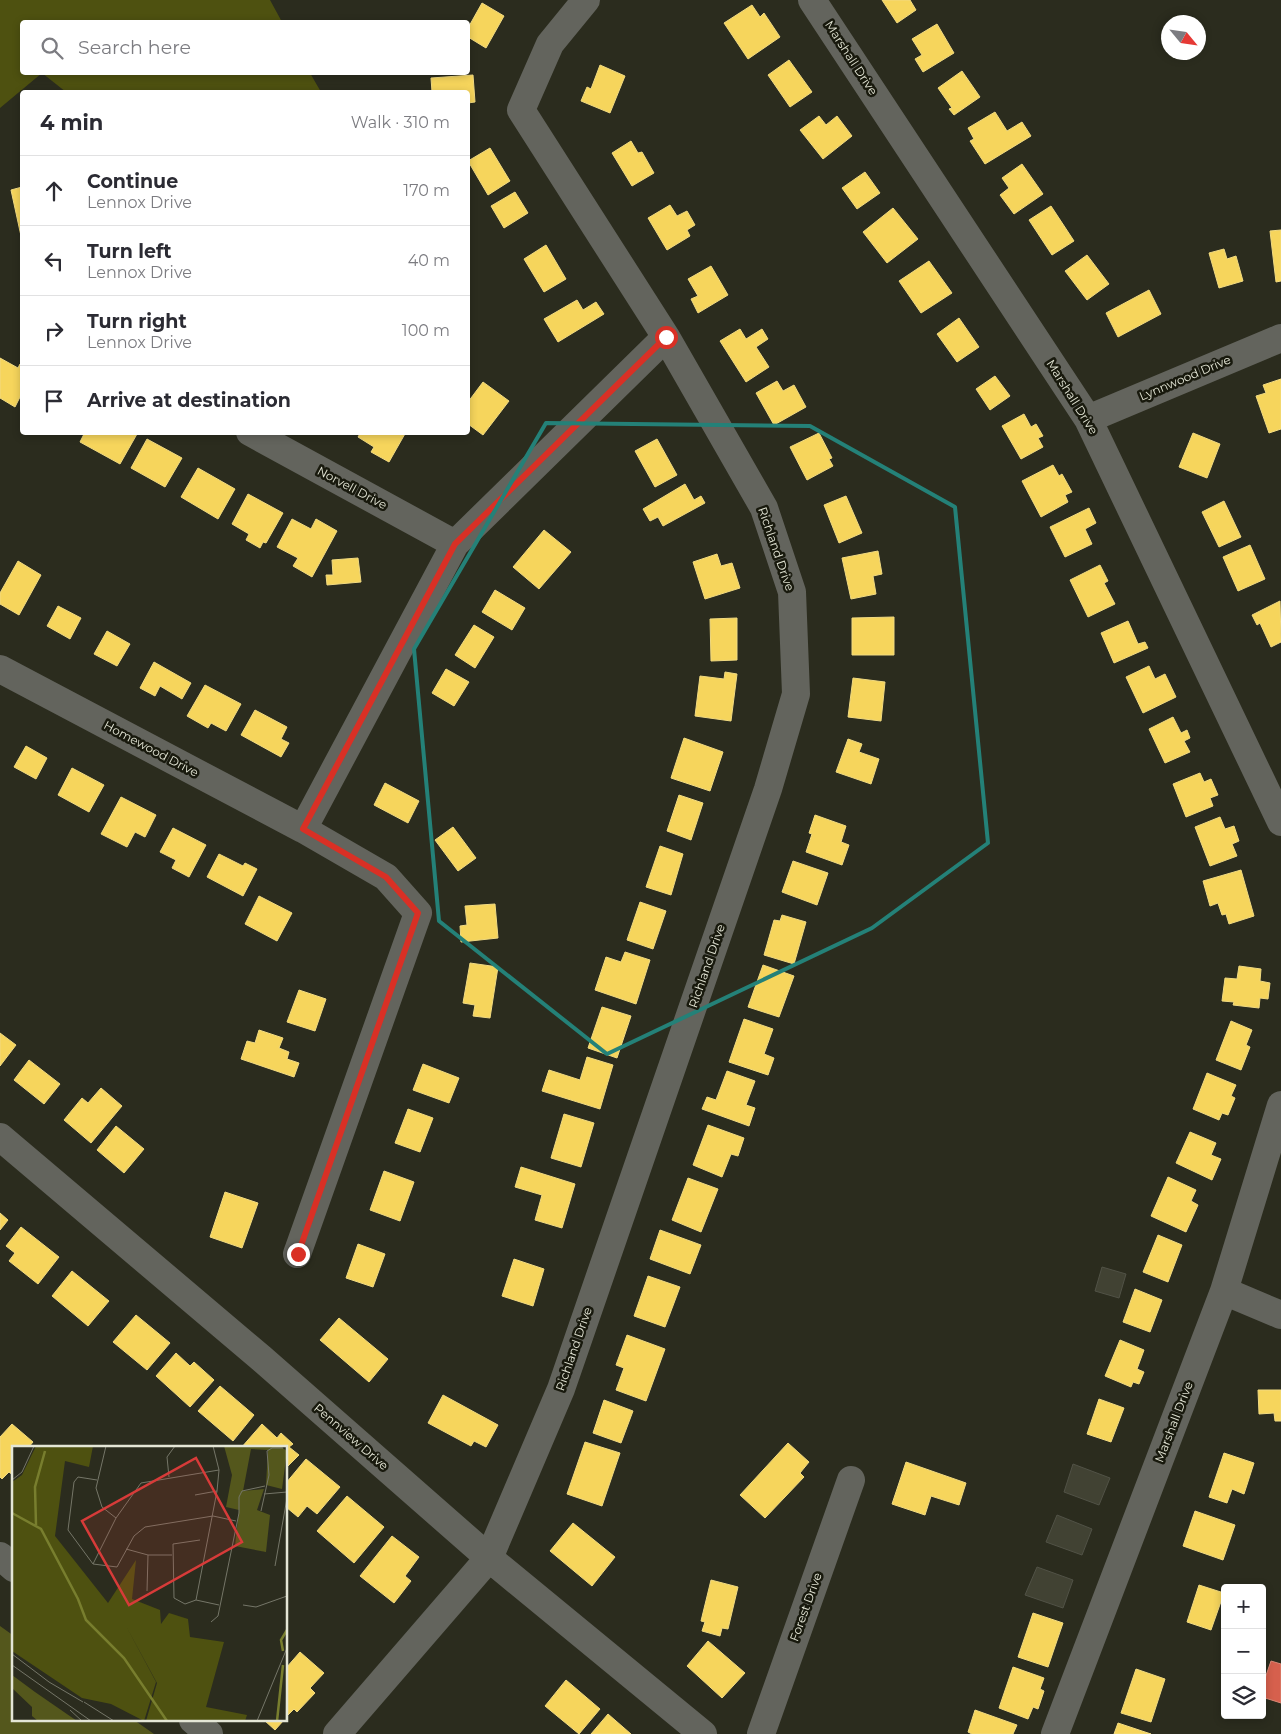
<!DOCTYPE html>
<html lang="en">
<head>
<meta charset="utf-8">
<style>
	body { margin:0; font-family:Montserrat,sans-serif; background:#f2f2f3; color:#2b2b33 }
	.controls { position:absolute; right:15px; bottom:15px; display:grid; overflow:hidden; border-radius:5px; box-shadow:0 2px 8px #0003 }
	.controls button { width:45px; height:45px; display:grid; place-items:center; padding:0; border:0; border-bottom:1px solid #e1e1e2; background:#fff; color:#2b2b33; font:25px sans-serif }
	.compass { position:absolute; left:1161px; top:15px; width:45px; height:45px; border-radius:50%; background:#fff; box-shadow:0 2px 8px #0003; rotate:119deg }
	.stop { position:absolute; width:15px; height:15px; margin:-11px; border:4px solid #d93025; border-radius:50%; background:#fff }
	.stop.end { background:#d93025; border-color:#fff; box-shadow:0 1px 5px #0008 }
	.list { margin:0; padding:0; list-style:none }
	h2 { display:flex; justify-content:space-between; align-items:center; height:65px; margin:0; padding:0 20px; font-size:21px }
	h2 small { font-size:16px; font-weight:400; color:#7c7c81 }
	.list li { display:grid; grid-template-columns:32px 1fr auto; gap:15px; align-items:center; box-sizing:border-box; height:70px; padding:0 20px; border-top:1px solid #e1e1e2 }
	.list b { display:block; font-size:19px; white-space:nowrap }
	.list p { margin:0; font-size:16px; white-space:nowrap; color:#7c7c81 }
	.list em { font-size:16px; font-style:normal; color:#7c7c81 }
	.icon { flex:none; width:28px; height:28px; fill:none; stroke:currentColor; stroke-width:2; stroke-linecap:round; stroke-linejoin:round }
	.map { position:relative; flex:none; width:1281px; height:1734px; overflow:hidden }
	.search { position:absolute; background:#fff; box-shadow:0 2px 8px #0003; left:20px; top:20px; width:450px; height:55px; display:flex; align-items:center; gap:12px; box-sizing:border-box; padding:0 18px; border-radius:5px; color:#7c7c81; font-size:19px }
	.panel { position:absolute; background:#fff; box-shadow:0 2px 8px #0003; left:20px; top:90px; width:450px; height:345px; border-radius:5px }
	.map>svg:first-child { display:block }
</style>
</head>
<body>
<div class="map">
<svg width="1281" height="1734" viewBox="0 0 1281 1734">
	<rect width="100%" height="100%" fill="#2b2c1e"/>
	<path fill="#4e5110" d="M 0,0 L 270,0 L 282,22 L 22,22 L 22,72 L 310,73 L 321,92 L 66,92 L 42,73 L 0,108 Z"/>
	<path fill="#54571c" d="M 0,1626 L 14,1636 L 14,1720 L 134,1720 L 154,1734 L 0,1734 Z"/>
	<path fill="#f6d55c" stroke="#f1da81" d="M 882,0 L 910,0 L 916,10 L 897,23 Z
		M 482,3 L 504,16 L 486,48 L 468,37 L 468,28 Z
		M 752,5 L 760,17 L 764,13 L 780,37 L 748,59 L 724,23 Z
		M 937,24 L 954,53 L 923,72 L 915,59 L 922,55 L 912,39 Z
		M 789,60 L 812,92 L 790,107 L 768,75 Z
		M 600,65 L 625,76 L 610,113 L 581,101 L 587,87 L 591,89 Z
		M 962,71 L 980,97 L 954,115 L 949,109 L 952,108 L 938,88 Z
		M 473,75 L 475,102 L 468,103 L 468,92 L 432,92 L 431,78 Z
		M 995,112 L 1007,131 L 1022,122 L 1031,136 L 985,164 L 970,141 L 974,139 L 968,128 Z
		M 819,116 L 826,125 L 837,116 L 852,136 L 823,159 L 800,130 Z
		M 631,141 L 638,153 L 642,152 L 654,173 L 632,186 L 612,153 Z
		M 490,148 L 510,181 L 488,195 L 468,161 Z
		M 1022,164 L 1043,194 L 1014,214 L 1000,195 L 1009,188 L 1002,178 Z
		M 865,172 L 880,193 L 857,209 L 842,188 Z
		M 22,187 L 22,235 L 21,236 L 11,190 Z
		M 515,192 L 528,213 L 504,228 L 491,206 Z
		M 670,205 L 677,216 L 687,211 L 695,225 L 687,230 L 690,236 L 667,250 L 648,218 Z
		M 1051,206 L 1074,241 L 1052,255 L 1029,220 Z
		M 893,208 L 918,239 L 887,263 L 863,232 Z
		M 1281,230 L 1281,281 L 1276,282 L 1270,231 Z
		M 546,245 L 566,279 L 544,292 L 524,259 Z
		M 1224,249 L 1227,259 L 1236,256 L 1243,281 L 1219,288 L 1209,253 Z
		M 1087,255 L 1109,284 L 1087,300 L 1065,271 Z
		M 929,261 L 952,293 L 921,313 L 899,281 Z
		M 711,266 L 728,295 L 698,313 L 691,299 L 698,296 L 688,279 Z
		M 1149,290 L 1161,314 L 1118,337 L 1106,313 Z
		M 577,300 L 583,310 L 596,302 L 604,314 L 558,342 L 544,319 Z
		M 959,318 L 979,347 L 957,362 L 937,334 Z
		M 740,329 L 746,339 L 762,329 L 768,339 L 756,347 L 769,367 L 746,382 L 720,341 Z
		M 0,358 L 18,368 L 20,364 L 22,365 L 22,393 L 15,407 L 0,398 Z
		M 995,376 L 1010,396 L 990,410 L 976,389 Z
		M 1281,379 L 1281,429 L 1269,433 L 1256,396 L 1266,393 L 1263,385 Z
		M 777,381 L 783,391 L 794,385 L 806,407 L 774,425 L 756,393 Z
		M 483,382 L 509,401 L 483,435 L 468,424 L 468,402 Z
		M 1024,414 L 1031,427 L 1036,424 L 1043,436 L 1038,438 L 1043,447 L 1021,459 L 1002,426 Z
		M 85,432 L 135,432 L 137,434 L 120,464 L 80,442 Z
		M 361,432 L 406,432 L 389,462 L 371,452 L 374,447 L 358,437 Z
		M 819,433 L 832,458 L 829,459 L 833,466 L 807,480 L 790,447 Z
		M 1193,433 L 1220,444 L 1207,478 L 1179,467 Z
		M 147,439 L 182,458 L 165,487 L 131,468 Z
		M 657,439 L 677,475 L 655,487 L 635,451 Z
		M 1053,465 L 1059,476 L 1062,474 L 1072,492 L 1065,495 L 1068,502 L 1041,517 L 1022,481 Z
		M 198,468 L 235,489 L 218,519 L 181,497 Z
		M 685,484 L 694,500 L 701,496 L 705,503 L 663,526 L 658,517 L 650,521 L 643,509 Z
		M 248,494 L 283,513 L 266,543 L 263,542 L 260,548 L 246,540 L 249,534 L 232,524 Z
		M 846,496 L 862,533 L 839,543 L 824,505 Z
		M 1224,501 L 1241,537 L 1219,547 L 1202,512 Z
		M 1089,508 L 1096,523 L 1085,529 L 1092,544 L 1065,557 L 1050,527 Z
		M 292,519 L 311,529 L 316,519 L 337,531 L 312,577 L 293,566 L 298,558 L 277,547 Z
		M 544,530 L 571,552 L 539,589 L 513,567 Z
		M 1250,545 L 1265,579 L 1238,591 L 1223,557 Z
		M 878,551 L 882,574 L 873,576 L 876,594 L 851,599 L 842,558 Z
		M 717,554 L 721,566 L 732,563 L 740,588 L 705,599 L 693,562 Z
		M 358,558 L 361,582 L 327,585 L 326,575 L 333,575 L 332,560 Z
		M 18,561 L 41,575 L 19,615 L 0,604 L 0,593 Z
		M 1100,565 L 1108,581 L 1104,583 L 1115,604 L 1088,617 L 1070,580 Z
		M 495,590 L 525,608 L 512,630 L 482,612 Z
		M 1280,601 L 1281,642 L 1271,647 L 1260,623 L 1257,625 L 1252,615 Z
		M 58,606 L 81,618 L 70,639 L 47,626 Z
		M 894,617 L 894,655 L 852,655 L 852,618 Z
		M 737,618 L 737,660 L 711,661 L 710,619 Z
		M 1128,621 L 1138,644 L 1145,642 L 1148,648 L 1114,663 L 1101,633 Z
		M 474,625 L 494,637 L 475,668 L 455,655 Z
		M 107,631 L 130,644 L 117,666 L 94,654 Z
		M 154,662 L 191,683 L 182,699 L 160,686 L 155,696 L 140,688 Z
		M 1149,666 L 1155,679 L 1165,674 L 1176,697 L 1143,713 L 1126,677 Z
		M 446,669 L 469,682 L 454,706 L 432,693 Z
		M 725,672 L 737,674 L 731,721 L 695,716 L 700,676 L 724,679 Z
		M 853,678 L 885,682 L 881,721 L 848,717 Z
		M 205,685 L 241,704 L 226,731 L 211,723 L 208,728 L 187,716 Z
		M 255,710 L 287,727 L 281,739 L 289,743 L 281,757 L 241,735 Z
		M 1173,717 L 1181,733 L 1187,730 L 1190,738 L 1184,741 L 1190,752 L 1165,763 L 1149,729 Z
		M 684,738 L 723,752 L 710,791 L 671,778 Z
		M 848,739 L 862,744 L 859,752 L 879,759 L 871,784 L 836,772 Z
		M 26,746 L 47,758 L 36,779 L 14,767 Z
		M 72,768 L 104,785 L 89,812 L 58,795 Z
		M 1200,773 L 1204,782 L 1211,779 L 1218,795 L 1210,798 L 1213,806 L 1186,817 L 1173,784 Z
		M 385,783 L 419,801 L 408,823 L 374,805 Z
		M 679,795 L 703,803 L 691,840 L 667,831 Z
		M 121,797 L 156,815 L 145,837 L 135,832 L 127,847 L 101,834 Z
		M 815,815 L 846,826 L 841,842 L 849,845 L 842,865 L 806,852 L 812,834 L 809,833 Z
		M 1220,817 L 1225,829 L 1234,826 L 1239,841 L 1232,844 L 1237,856 L 1210,866 L 1195,827 Z
		M 453,827 L 476,858 L 458,871 L 435,840 Z
		M 173,828 L 206,845 L 189,877 L 172,868 L 176,860 L 160,852 Z
		M 660,846 L 683,854 L 671,895 L 646,887 Z
		M 219,854 L 243,866 L 245,863 L 257,869 L 243,896 L 207,877 Z
		M 793,861 L 828,873 L 817,905 L 782,892 Z
		M 1241,870 L 1254,916 L 1229,924 L 1226,914 L 1222,915 L 1218,903 L 1210,906 L 1203,881 Z
		M 259,896 L 292,913 L 277,941 L 245,924 Z
		M 640,902 L 666,911 L 653,949 L 627,940 Z
		M 495,904 L 498,938 L 461,942 L 460,926 L 467,925 L 465,906 Z
		M 782,915 L 806,922 L 794,964 L 764,955 L 774,920 L 780,921 Z
		M 625,952 L 650,960 L 636,1004 L 595,990 L 606,957 L 621,962 Z
		M 470,963 L 498,967 L 490,1018 L 473,1016 L 475,1005 L 463,1003 Z
		M 763,965 L 794,976 L 779,1017 L 748,1007 Z
		M 1239,966 L 1261,969 L 1260,981 L 1270,983 L 1268,999 L 1260,998 L 1259,1008 L 1233,1005 L 1234,1002 L 1222,1001 L 1225,978 L 1237,979 Z
		M 299,990 L 326,999 L 315,1031 L 287,1022 Z
		M 602,1007 L 631,1016 L 617,1058 L 588,1048 Z
		M 744,1019 L 773,1029 L 764,1054 L 774,1058 L 768,1075 L 729,1062 Z
		M 1231,1021 L 1252,1030 L 1246,1045 L 1250,1047 L 1241,1070 L 1216,1060 Z
		M 259,1030 L 283,1038 L 279,1048 L 289,1052 L 287,1059 L 299,1063 L 294,1077 L 241,1059 L 247,1041 L 255,1043 Z
		M 0,1033 L 16,1045 L 0,1066 Z
		M 587,1057 L 613,1065 L 600,1109 L 542,1091 L 549,1070 L 580,1080 Z
		M 29,1060 L 60,1084 L 44,1104 L 14,1080 Z
		M 423,1064 L 459,1078 L 449,1103 L 413,1090 Z
		M 727,1071 L 755,1081 L 746,1105 L 755,1108 L 749,1126 L 702,1109 L 707,1097 L 716,1100 Z
		M 1207,1073 L 1236,1085 L 1231,1096 L 1235,1098 L 1228,1115 L 1222,1113 L 1219,1120 L 1193,1109 Z
		M 101,1088 L 122,1106 L 91,1143 L 64,1120 L 82,1098 L 88,1103 Z
		M 408,1109 L 433,1118 L 420,1152 L 395,1143 Z
		M 564,1114 L 594,1123 L 581,1167 L 551,1158 Z
		M 708,1125 L 744,1138 L 738,1156 L 731,1154 L 722,1177 L 693,1165 Z
		M 116,1126 L 144,1149 L 124,1173 L 97,1150 Z
		M 1190,1132 L 1216,1143 L 1211,1155 L 1221,1159 L 1212,1180 L 1176,1163 Z
		M 521,1167 L 575,1184 L 562,1228 L 535,1220 L 542,1195 L 515,1187 Z
		M 384,1171 L 414,1182 L 400,1221 L 370,1210 Z
		M 1168,1177 L 1196,1190 L 1191,1201 L 1198,1205 L 1186,1232 L 1151,1216 Z
		M 688,1178 L 718,1189 L 701,1232 L 672,1220 Z
		M 225,1192 L 258,1203 L 242,1248 L 210,1237 Z
		M 0,1213 L 8,1220 L 0,1230 Z
		M 21,1227 L 59,1257 L 38,1284 L 9,1261 L 15,1253 L 6,1246 Z
		M 660,1230 L 701,1245 L 690,1274 L 650,1259 Z
		M 1158,1235 L 1182,1245 L 1168,1282 L 1143,1272 Z
		M 358,1244 L 385,1254 L 373,1287 L 346,1278 Z
		M 514,1259 L 544,1269 L 533,1306 L 502,1296 Z
		M 72,1271 L 109,1301 L 88,1326 L 52,1296 Z
		M 648,1276 L 680,1287 L 665,1327 L 634,1316 Z
		M 1135,1289 L 1162,1300 L 1150,1332 L 1123,1322 Z
		M 136,1315 L 170,1343 L 147,1370 L 113,1342 Z
		M 339,1318 L 388,1359 L 369,1382 L 320,1340 Z
		M 627,1335 L 665,1349 L 646,1401 L 616,1390 L 624,1368 L 616,1365 Z
		M 1120,1340 L 1144,1350 L 1137,1369 L 1144,1372 L 1139,1384 L 1133,1382 L 1131,1387 L 1105,1376 Z
		M 176,1353 L 190,1366 L 194,1362 L 214,1380 L 190,1407 L 156,1376 Z
		M 220,1386 L 254,1415 L 233,1441 L 198,1411 Z
		M 1258,1390 L 1281,1390 L 1281,1421 L 1275,1421 L 1274,1413 L 1259,1414 Z
		M 443,1395 L 498,1425 L 486,1447 L 474,1441 L 471,1446 L 428,1423 Z
		M 1099,1399 L 1124,1408 L 1111,1442 L 1087,1434 Z
		M 604,1400 L 633,1411 L 621,1443 L 593,1433 Z
		M 12,1424 L 33,1442 L 28,1448 L 14,1448 L 14,1476 L 9,1472 L 2,1479 L 0,1477 L 0,1437 Z
		M 262,1424 L 277,1438 L 281,1433 L 293,1444 L 289,1447 L 299,1455 L 286,1468 L 286,1448 L 241,1448 Z
		M 585,1442 L 620,1453 L 602,1506 L 567,1494 Z
		M 788,1443 L 809,1462 L 800,1473 L 804,1477 L 765,1518 L 740,1495 Z
		M 1224,1453 L 1254,1463 L 1244,1494 L 1232,1489 L 1227,1503 L 1209,1497 Z
		M 306,1459 L 340,1487 L 317,1514 L 307,1506 L 298,1517 L 286,1507 L 286,1483 Z
		M 906,1462 L 966,1483 L 959,1505 L 931,1496 L 925,1515 L 892,1504 Z
		M 347,1496 L 384,1527 L 354,1563 L 317,1531 Z
		M 1195,1511 L 1235,1525 L 1223,1560 L 1183,1546 Z
		M 573,1523 L 615,1557 L 592,1586 L 550,1551 Z
		M 392,1536 L 419,1557 L 405,1576 L 411,1581 L 394,1603 L 360,1576 Z
		M 711,1580 L 738,1587 L 728,1629 L 722,1628 L 720,1636 L 702,1631 L 705,1622 L 701,1621 Z
		M 1199,1585 L 1224,1593 L 1211,1630 L 1187,1622 Z
		M 1033,1613 L 1063,1623 L 1048,1667 L 1018,1657 Z
		M 708,1641 L 745,1673 L 722,1698 L 687,1666 Z
		M 300,1652 L 324,1673 L 310,1688 L 315,1693 L 297,1712 L 294,1709 L 286,1717 L 286,1668 Z
		M 1013,1667 L 1044,1678 L 1040,1689 L 1044,1691 L 1038,1709 L 1033,1707 L 1028,1719 L 999,1708 Z
		M 1136,1669 L 1165,1679 L 1151,1722 L 1121,1713 Z
		M 566,1680 L 600,1709 L 579,1734 L 545,1706 Z
		M 975,1710 L 1017,1725 L 1013,1734 L 972,1734 L 968,1732 Z
		M 608,1714 L 631,1734 L 591,1734 Z
		M 264,1720 L 284,1720 L 275,1730 Z
		M 1118,1723 L 1151,1734 L 1114,1734 Z"/>
	<path fill="#d6604d" stroke="#da8876" d="M 1271,1661 L 1281,1664 L 1281,1703 L 1262,1697 L 1262,1687 Z"/>
	<path fill="#414233" stroke="#515246" d="M 1102,1267 L 1126,1274 L 1119,1298 L 1095,1291 Z
		M 1073,1464 L 1110,1478 L 1099,1505 L 1064,1492 Z
		M 1057,1515 L 1092,1529 L 1082,1555 L 1046,1542 Z
		M 1037,1567 L 1073,1580 L 1063,1608 L 1025,1595 Z"/>
	<g fill="none" stroke-linecap="round" stroke-linejoin="round">
		<path stroke="#63645d" stroke-width="28" d="M 812,0 L 1088,419 L 1281,822
			M 1088,419 L 1281,338
			M 250,432 L 455,544
			M 0,669 L 303,829 L 386,877 L 418,913 L 297,1254
			M 303,829 L 455,544 L 666,337
			M 0,1137 L 261,1358 L 489,1558 L 703,1734
			M 1224,1291 L 1281,1315
			M 0,1556 L 14,1568
			M 193,1720 L 209,1734
			M 337,1734 L 489,1558 L 561,1389 L 768,789 L 796,694 L 792,592 L 764,508 L 666,337 L 521,110 L 550,44 L 586,0
			M 761,1734 L 851,1480
			M 1055,1734 L 1224,1291 L 1281,1105"/>
	</g>
	<g fill="none" stroke-linecap="round" stroke-linejoin="round">
		<path stroke="#d93025" stroke-width="6" d="M 298,1254 L 418,913 L 386,877 L 303,829 L 455,544 L 666,337"/>
	</g>
	<path fill="none" stroke="#248178" stroke-width="4" stroke-linejoin="round" d="M 546,423 L 810,426 L 955,507 L 988,843 L 872,928 L 607,1054 L 439,921 L 414,649 Z"/>
	<g text-anchor="middle" stroke-width="5" stroke-linejoin="round" paint-order="stroke">
		<g font-size="12" fill="#e4e6d6" stroke="#18190d">
			<text transform="translate(851 58) rotate(57)" y="4">Marshall Drive</text>
			<text transform="translate(1185 378) rotate(-23)" y="4">Lynnwood Drive</text>
			<text transform="translate(1072 397) rotate(58)" y="4">Marshall Drive</text>
			<text transform="translate(352 488) rotate(28)" y="4">Norvell Drive</text>
			<text transform="translate(776 549) rotate(71)" y="4">Richland Drive</text>
			<text transform="translate(151 749) rotate(28)" y="4">Homewood Drive</text>
			<text transform="translate(707 966) rotate(-71)" y="4">Richland Drive</text>
			<text transform="translate(574 1349) rotate(-71)" y="4">Richland Drive</text>
			<text transform="translate(1174 1422) rotate(-69)" y="4">Marshall Drive</text>
			<text transform="translate(351 1437) rotate(41)" y="4">Pennview Drive</text>
			<text transform="translate(806 1607) rotate(-70)" y="4">Forest Drive</text>
		</g>
	</g>
	<g transform="translate(12 1446)">
		<rect width="275" height="275" fill="#2b2c1e"/>
		<path d="M 24,0 L 81,0 L 77,21 L 53,15 L 43,90 L 96,157 L 124,114 L 120,153 L 148,164 L 149,178 L 157,167 L 176,173 L 178,191 L 212,196 L 194,261 L 235,269 L 233,275 L 134,275 L 145,237 L 114,180 L 144,236 L 132,275 L 99,258 L 70,252 L 0,205 L 0,36 L 10,29 Z" fill="#4e5110"/>
		<path d="M 212,0 L 268,0 L 275,5 L 270,43 L 254,39 L 256,4 L 239,3 L 231,45 L 252,43 L 245,64 L 258,69 L 254,106 L 223,100 L 227,64 L 214,61 L 220,29 ZM 0,229 L 23,246 L 65,275 L 26,275 L 20,270 L 20,261 L 0,242 Z" fill="#54571c"/>
		<path fill="none" stroke="#787e2e" stroke-width="2.5" d="M 0,67 L 29,83 L 66,153 L 74,174 L 112,212 L 155,275M 24,79 L 23,41 L 33,5M 271,205 L 269,194 L 275,184M 265,275 L 271,219"/>
		<path fill="none" stroke="#757668" stroke-width="1" d="M 94,0 L 84,42 L 90,61 L 104,72M 157,31 L 155,11 L 163,0M 0,34 L 10,26 L 22,0M 85,34 L 66,31 L 62,36 L 56,84 L 81,118 L 105,121 L 122,90 L 133,81 L 201,70 L 224,75M 252,48 L 275,46M 183,49 L 205,45M 249,65 L 257,29 L 255,5 L 260,2 L 271,2M 188,94 L 161,98 L 162,152 L 173,158 L 184,154 L 207,159M 114,103 L 136,109 L 160,109M 81,118 L 104,72 L 129,37 L 207,24M 263,120 L 275,52M 135,145 L 136,109M 184,154 L 205,45 L 207,24 L 201,0M 231,159 L 244,161 L 275,150M 199,176 L 206,170 L 227,67 L 227,51 L 230,45 L 253,40M 0,208 L 37,236 L 71,256M 0,219 L 79,275M 72,256 L 102,275M 58,264 L 70,275M 245,275 L 275,202M 274,275 L 275,220"/>
		<path fill="#d73b39" fill-opacity="0.15" stroke="#d73b39" stroke-width="2.5" d="M 184,12 L 230,96 L 117,159 L 70,75 Z"/>
		<rect width="275" height="275" fill="none" stroke="#e4e6d6" stroke-width="2.5"/>
	</g>
</svg>
<div class="controls">
<button>+</button>
<button>−</button>
<button><svg class="icon" aria-label="layers" viewBox="0 0 24 24"><path d="M12 4l9 5-9 5-9-5zM3 14l9 5 9-5"/></svg></button>
</div>
<svg class="compass" viewBox="-18 -18 36 36"><path d="M0-13l5 13h-10z" fill="#e53935"/><path d="M0 13l5-13h-10z" fill="#7c7c81"/></svg>
<div class="stop" style="left:666px;top:337px"></div>
<div class="stop end" style="left:298px;top:1254px"></div>
<div class="search"><svg class="icon" aria-label="search" viewBox="0 0 24 24"><circle cx="10" cy="10" r="6"/><path d="M15 15l6 6"/></svg>Search here</div>
<section class="panel">
<h2>4 min<small>Walk · 310 m</small></h2>
<ul class="list">
<li><svg class="icon" aria-label="ahead" viewBox="0 0 24 24"><path d="M12 20V5M6 11l6-6 6 6"/></svg><div><b>Continue</b><p>Lennox Drive</p></div><em>170 m</em></li>
<li><svg class="icon" aria-label="left" viewBox="0 0 24 24"><path d="M17 20v-9H6M10 6l-5 5 5 5"/></svg><div><b>Turn left</b><p>Lennox Drive</p></div><em>40 m</em></li>
<li><svg class="icon" aria-label="right" viewBox="0 0 24 24"><path d="M7 20v-9h11M14 6l5 5-5 5"/></svg><div><b>Turn right</b><p>Lennox Drive</p></div><em>100 m</em></li>
<li><svg class="icon" aria-label="arrive" viewBox="0 0 24 24"><path d="M6 21V4h12l-3 4 3 4H6"/></svg><div><b>Arrive at destination</b></div></li>
</ul>
</section>
</div>
</body>
</html>
